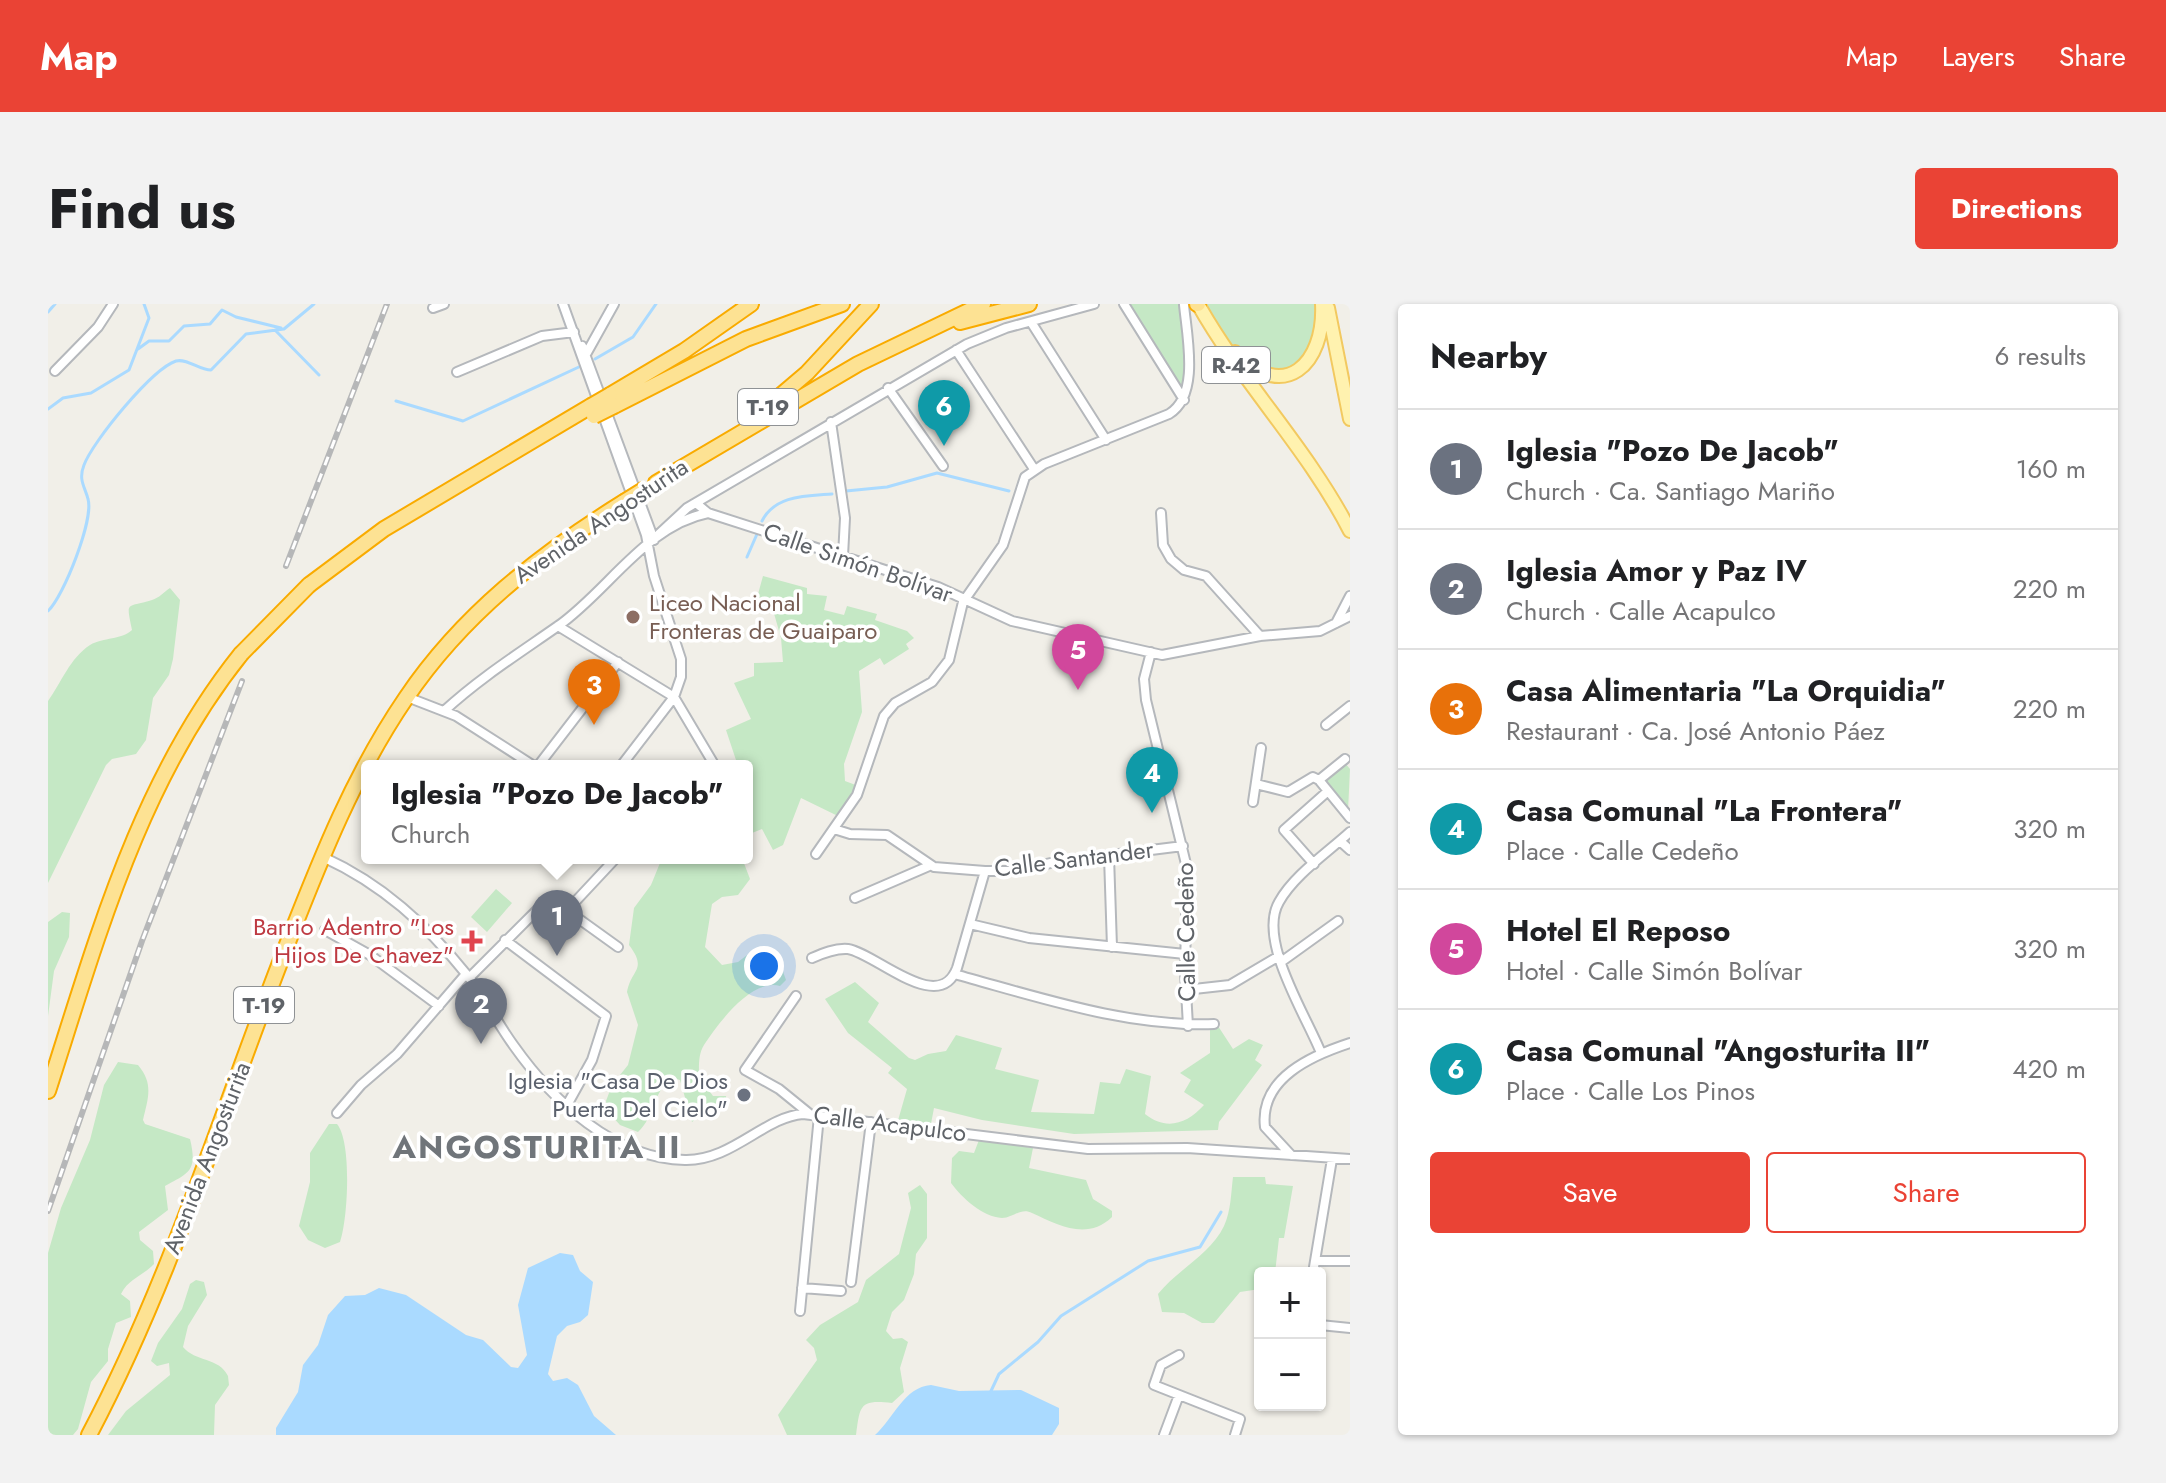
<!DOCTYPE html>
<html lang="en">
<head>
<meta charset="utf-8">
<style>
	body { margin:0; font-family:Jost,sans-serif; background:#f2f2f2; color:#202124 }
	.controls { position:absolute; right:24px; bottom:24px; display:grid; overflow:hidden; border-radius:8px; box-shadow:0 2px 6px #0004 }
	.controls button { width:72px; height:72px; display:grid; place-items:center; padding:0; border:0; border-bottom:2px solid #e0e0e0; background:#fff; color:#202124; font:40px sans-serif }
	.you { position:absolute; left:716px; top:662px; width:28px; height:28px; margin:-20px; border:6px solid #fff; border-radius:50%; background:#1a73e8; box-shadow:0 0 0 12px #1a73e833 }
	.badge { display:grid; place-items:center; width:52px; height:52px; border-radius:50%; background:#ea4335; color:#fff; font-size:26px; font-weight:700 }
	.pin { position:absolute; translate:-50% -66px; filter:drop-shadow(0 2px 4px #0008) }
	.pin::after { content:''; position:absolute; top:42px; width:28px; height:24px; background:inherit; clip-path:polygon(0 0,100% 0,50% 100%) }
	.popup { position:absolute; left:313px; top:456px; width:392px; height:104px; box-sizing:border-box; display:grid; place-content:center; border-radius:8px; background:#fff; filter:drop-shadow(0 2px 6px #0005); font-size:26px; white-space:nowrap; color:#757577 }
	.popup b { font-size:30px; color:#202124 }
	.popup::after { content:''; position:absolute; left:50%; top:100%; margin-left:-16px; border:16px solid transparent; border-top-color:#fff }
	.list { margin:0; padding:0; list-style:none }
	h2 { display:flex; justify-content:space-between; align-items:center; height:104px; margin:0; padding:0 32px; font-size:34px }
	h2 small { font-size:26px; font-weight:400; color:#757577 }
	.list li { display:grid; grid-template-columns:52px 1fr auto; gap:24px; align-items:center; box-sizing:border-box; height:120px; padding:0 32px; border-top:2px solid #e0e0e0 }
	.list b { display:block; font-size:30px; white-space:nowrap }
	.list p { margin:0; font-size:26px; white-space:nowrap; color:#757577 }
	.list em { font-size:26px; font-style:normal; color:#757577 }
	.actions { display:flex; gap:16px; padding:24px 32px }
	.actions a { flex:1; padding:18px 0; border:2px solid #ea4335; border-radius:8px; text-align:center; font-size:28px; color:#ea4335 }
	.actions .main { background:#ea4335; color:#fff }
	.map { position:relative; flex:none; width:1302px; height:1131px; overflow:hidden; border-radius:8px }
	header { display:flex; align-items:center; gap:48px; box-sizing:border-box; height:112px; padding:0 40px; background:#ea4335; color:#fff }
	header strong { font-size:38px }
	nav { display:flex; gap:44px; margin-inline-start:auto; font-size:28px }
	.intro { display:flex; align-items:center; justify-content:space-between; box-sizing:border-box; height:192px; padding:0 48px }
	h1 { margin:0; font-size:56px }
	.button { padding:20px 36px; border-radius:8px; background:#ea4335; color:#fff; font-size:28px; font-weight:700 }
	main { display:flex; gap:48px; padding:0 48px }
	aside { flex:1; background:#fff; border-radius:8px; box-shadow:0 2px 6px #0004 }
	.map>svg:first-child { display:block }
</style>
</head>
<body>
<header>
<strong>Map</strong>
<nav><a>Map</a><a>Layers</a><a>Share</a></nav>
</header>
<div class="intro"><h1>Find us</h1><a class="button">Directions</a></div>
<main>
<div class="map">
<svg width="1302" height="1131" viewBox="0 0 1302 1131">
	<rect width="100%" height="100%" fill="#f1efe8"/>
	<path fill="#c5e8c5" d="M 1076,0 L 1133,0 L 1138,25 L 1137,93 Z
		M 1149,0 L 1274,0 L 1270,45 L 1237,71 L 1192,54 Z
		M 715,272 L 759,284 L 759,290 L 779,292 L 776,306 L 796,311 L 799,302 L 829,310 L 827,316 L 859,327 L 866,334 L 858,340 L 861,345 L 836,361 L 832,354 L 811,367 L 814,408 L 796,460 L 797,477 L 813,483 L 794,514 L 753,494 L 735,541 L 725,546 L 714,525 L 699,531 L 699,462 L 690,462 L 678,426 L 703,415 L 686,379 L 706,372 L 706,359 L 735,358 L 733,334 L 725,306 L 707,301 Z
		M 122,284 L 132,296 L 125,355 L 121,371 L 105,394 L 98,436 L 88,450 L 64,455 L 58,461 L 0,579 L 0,397 C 13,379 22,354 42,341 C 56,333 73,336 84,326 C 78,296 78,304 104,296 C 111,294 116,288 122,284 Z
		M 1297,459 L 1302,465 L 1300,507 L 1276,476 Z
		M 614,554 L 694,554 L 702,575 L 690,591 L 674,593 L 664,600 L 657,643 L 674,661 L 690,658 L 703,648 L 733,662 L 738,676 L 732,682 C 703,674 670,720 656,741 C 650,750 651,763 651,773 L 665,792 L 678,792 L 679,799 L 673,804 L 658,807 L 644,818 L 632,776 L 625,774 C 605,785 607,813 590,828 L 572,821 L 561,809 L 558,797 L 564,781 L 580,761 L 590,721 L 579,688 C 583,665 600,666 581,641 L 586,604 L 603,581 Z
		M 448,585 L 464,599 L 439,628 L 423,613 Z
		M 14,608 L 22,609 L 21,633 L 6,667 L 0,712 L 0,618 Z
		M 807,678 L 831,699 L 820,718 L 861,754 L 867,756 L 880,750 L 898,747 L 908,731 L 954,744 L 947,765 L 991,776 L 983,808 L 1046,810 L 1052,778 L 1072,780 L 1078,765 L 1103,772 L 1097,810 C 1118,827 1139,820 1156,801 L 1136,788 L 1143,776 L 1132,769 L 1162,749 L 1162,722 L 1170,722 L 1185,745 L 1201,735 L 1215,741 L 1207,756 L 1214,761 L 1171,818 L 1170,826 L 1026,830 L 934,816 L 886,804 L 882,825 L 849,820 L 859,785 L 840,769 L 844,764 L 800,729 L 777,695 Z
		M 70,758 L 90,761 C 106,780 100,794 95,816 L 97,820 L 142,835 C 150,868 140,869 117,882 L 120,906 L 91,928 L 92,936 L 105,947 L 106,960 C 95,972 81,974 73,990 L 82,997 L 83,1013 L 68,1019 L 60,1045 L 60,1057 L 43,1078 L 30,1125 L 25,1131 L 0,1131 L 0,949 L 13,904 L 42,836 L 56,781 Z
		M 281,820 L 289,820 C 304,838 300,915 292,938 L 277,944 L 260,936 L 251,922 L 262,878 L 262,849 Z
		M 931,836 L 985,844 L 981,864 L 1038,876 L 1045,895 L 1064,907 L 1064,913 C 1039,937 1010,921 984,909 C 973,903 965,914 954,914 C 935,913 914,894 903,879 L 904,854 L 911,847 L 926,849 Z
		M 1185,873 L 1217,873 L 1218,880 L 1245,882 L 1236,934 L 1231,934 L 1227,969 L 1212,969 L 1212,985 L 1192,988 L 1166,1019 L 1154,1019 L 1136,1009 L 1114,1008 L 1110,990 C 1129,966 1163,950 1176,922 C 1183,907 1183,889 1185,873 Z
		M 872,881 L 879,890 L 879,934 L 868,950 L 866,970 L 856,996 L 844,1008 L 838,1027 L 845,1035 L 854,1034 L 860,1038 L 852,1064 L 856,1088 L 844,1099 C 811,1095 812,1102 808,1131 L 739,1131 L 730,1111 L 769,1056 L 766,1044 L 758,1036 L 772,1021 L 810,998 L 818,976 L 851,950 L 863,904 L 860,889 Z
		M 148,976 L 156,978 L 159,991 L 140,1022 L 135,1043 C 147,1058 171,1053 180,1072 L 181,1081 L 167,1101 L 166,1131 L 60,1131 L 78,1107 L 122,1071 L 121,1059 L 109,1062 L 103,1057 L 110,1039 L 134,1005 L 142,980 Z"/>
	<path fill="#aadaff" d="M 512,949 L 525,951 L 532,967 L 545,978 L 540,1011 L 532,1018 L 519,1022 L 509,1032 L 500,1070 L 505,1077 L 519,1074 L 530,1081 L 546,1112 L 568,1131 L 228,1131 L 228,1124 L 250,1088 L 255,1061 L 270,1041 L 280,1011 L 297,992 L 317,991 L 331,984 L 358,991 L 418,1031 L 435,1036 L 463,1063 L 470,1064 L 479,1051 L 470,1001 L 480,964 Z
		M 883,1081 L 911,1087 L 973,1086 L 1011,1104 L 1011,1120 L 1004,1131 L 827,1131 C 846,1114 856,1083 883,1081 Z"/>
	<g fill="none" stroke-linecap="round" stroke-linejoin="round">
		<path stroke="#aadaff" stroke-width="3" d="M 0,8 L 7,0
			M 227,26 L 271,71
			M 90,45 L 101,37 L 121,37 L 136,22 L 162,20 L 174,6 L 188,13 L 233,24
			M 547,55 L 585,33 L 608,0
			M 348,97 L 415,117 L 533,62
			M 0,105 L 15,94 L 43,89 L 81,66 L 101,14 L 96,0
			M 798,187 L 839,183 L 889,169 L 961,187
			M 714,217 C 727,191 758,192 784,190
			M 699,253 L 709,230
			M 0,307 C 16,292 46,215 40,195 C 37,183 30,176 36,161 C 45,137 104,65 128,57 C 139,54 151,66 163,66 L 198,30 L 236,25 L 266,0
			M 943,1087 L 951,1070 L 990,1038 L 1013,1012 L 1100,957 L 1152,943 L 1173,908"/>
		<defs>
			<path id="minor" d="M 515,0 L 598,231 L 606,272 L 633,355 L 633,373 L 626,393 L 573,462
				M 1076,0 L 1136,96
				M 385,4 L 396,0
				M 983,18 L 1058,136
				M 534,42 L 606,236
				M 908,46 L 986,165
				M 537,52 L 566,0
				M 7,67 L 50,23 L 65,0
				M 409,68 L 494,32 L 526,28
				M 840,84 L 895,162
				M 783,118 L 797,214 L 795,252
				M 648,199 L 660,209 L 890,283 L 964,317 L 1114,351 L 1212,332 L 1272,327 L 1302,312
				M 1113,209 L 1115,241 L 1123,255 L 1136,266 L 1158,272 L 1212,332
				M 611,230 L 639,204 L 919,40 L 958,24 L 1046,0
				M 1288,319 L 1302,292
				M 510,322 L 626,393 L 667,462
				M 1103,348 L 1096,375 L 1098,396 L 1139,564 L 1137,669 L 1140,722
				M 359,393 L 408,412 L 486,462
				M 396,407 C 432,374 470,350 510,322 C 559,288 598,221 660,209
				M 1278,421 L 1302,402
				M 490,462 L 570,358
				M 1271,476 L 1302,514
				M 1271,476 L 1297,455
				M 1208,480 L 1240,488 L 1265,473 L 1271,476
				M 1205,498 L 1213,444
				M 786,525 L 802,530 L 839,531 L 886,563 L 937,567 L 968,567 L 1007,558 L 1135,542
				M 1292,537 L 1302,546
				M 768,550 L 809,491 L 836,412 L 847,399 L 884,378 L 901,356 L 915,298 L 955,241 L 977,173 L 996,160 L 1121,110 C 1152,91 1139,33 1136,1
				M 1061,552 L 1064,643
				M 275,553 C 334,580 378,620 419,671 C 437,693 449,719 466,742 C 505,797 566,855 637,856 C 684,857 716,813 755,810 L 1040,845 L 1139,844 L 1302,855
				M 1266,560 L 1236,526 L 1280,487
				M 807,594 L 881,562
				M 513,602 L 570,643
				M 922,620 L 981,634 L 1137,650
				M 277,626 L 322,651 L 391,702
				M 457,636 L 558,712 L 544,756 L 519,801
				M 764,654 C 775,649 787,644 800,645 C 827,649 891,712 909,664 L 937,567
				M 1233,658 L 1290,617
				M 906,670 C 991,693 1078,723 1166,720
				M 421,674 L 492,603 L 500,599 L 525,600 L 568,554
				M 1137,686 L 1182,681 L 1231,652
				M 748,692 L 697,766 L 731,785 L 763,811
				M 1273,749 C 1258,711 1209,636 1231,598 C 1246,571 1279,549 1302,528
				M 289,809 L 313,781 L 349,750 L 418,670
				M 1243,851 L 1217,823 C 1211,774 1265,751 1302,739
				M 1268,957 L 1302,957
				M 1265,969 L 1284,855
				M 803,978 L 823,818
				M 754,984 L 793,987
				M 752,1007 L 771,812
				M 1272,1021 L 1302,1024
				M 1131,1051 L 1113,1061 L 1106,1081 L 1192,1115 L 1187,1131
				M 1116,1131 L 1131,1091"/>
			<path id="primary" d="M 1150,0 C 1195,80 1260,145 1302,227
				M 1280,4 L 1302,115
				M 1187,48 C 1236,100 1277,60 1274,0"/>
			<path id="motorway" d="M 1149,0 L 1150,0
				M 912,18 L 981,0
				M 562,91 L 636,47 L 703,0
				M 566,102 L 698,35 L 794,0
				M 705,115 L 759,69 L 823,0
				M 608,179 L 810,60 L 935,0
				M 261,281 L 336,225 L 543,102
				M 0,787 C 49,635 91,477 193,350
				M 41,1131 C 124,974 175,803 240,638 C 273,554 306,470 358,394 C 414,311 492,250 576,198"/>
		</defs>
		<use href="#minor" stroke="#b5b8bc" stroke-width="12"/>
		<use href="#primary" stroke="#f2c960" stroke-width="16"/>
		<use href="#motorway" stroke="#f9ab00" stroke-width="18"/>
		<use href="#minor" stroke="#fff" stroke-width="8"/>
		<use href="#primary" stroke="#fff2af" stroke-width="12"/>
		<use href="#motorway" stroke="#fde293" stroke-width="14"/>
		<defs>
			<path id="rail" d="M 238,262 L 339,0
				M 0,907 L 94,637 L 194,377"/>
		</defs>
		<use href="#rail" stroke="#b6b7b8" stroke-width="6"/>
		<use href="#rail" stroke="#fff" stroke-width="3" stroke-dasharray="9" stroke-linecap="butt"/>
		<defs>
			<path id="motorway-bridge" d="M 543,102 L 562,91
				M 546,112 L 566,102
				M 576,198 L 597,185
				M 193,350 L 261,281"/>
		</defs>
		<use href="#motorway-bridge" stroke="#f9ab00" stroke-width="18" stroke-linecap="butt"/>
		<use href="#motorway-bridge" stroke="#fde293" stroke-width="14"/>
	</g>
	<circle fill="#8d6e63" stroke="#fff" stroke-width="3" cx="585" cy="313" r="8"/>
	<path fill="#e0444e" stroke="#fff" stroke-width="3" d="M420 625h8v8h8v8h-8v8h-8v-8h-8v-8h8z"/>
	<circle fill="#6b7280" stroke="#fff" stroke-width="3" cx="696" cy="791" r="8"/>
	<g text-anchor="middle" stroke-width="7" stroke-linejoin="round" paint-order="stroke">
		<g fill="#fff" stroke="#8f9295" stroke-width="2">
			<rect x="1154" y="43" width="68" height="36" rx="6"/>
			<rect x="690" y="85" width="60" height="36" rx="6"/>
			<rect x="186" y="683" width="60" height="36" rx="6"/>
		</g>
		<g font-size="22" font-weight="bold" fill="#5f6368">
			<text x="1188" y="69">R-42</text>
			<text x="720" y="111">T-19</text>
			<text x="216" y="709">T-19</text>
		</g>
		<g font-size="24" fill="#5f6368" stroke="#fff">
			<text transform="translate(553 217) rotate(-34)" y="8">Avenida Angosturita</text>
			<text transform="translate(810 259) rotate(19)" y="8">Calle Simón Bolívar</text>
			<text transform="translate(1026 555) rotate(-7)" y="8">Calle Santander</text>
			<text transform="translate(1138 628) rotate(-91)" y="8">Calle Cedeño</text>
			<text transform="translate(842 820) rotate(7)" y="8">Calle Acapulco</text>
			<text transform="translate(159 854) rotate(-69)" y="8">Avenida Angosturita</text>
		</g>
		<g font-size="24" fill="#785e54" stroke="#fff" text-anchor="start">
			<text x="601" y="307">Liceo Nacional<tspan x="601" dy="28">Fronteras de Guaiparo</tspan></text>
		</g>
		<g font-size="24" fill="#be3a42" stroke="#fff" text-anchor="end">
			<text x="406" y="631">Barrio Adentro "Los<tspan x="406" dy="28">Hijos De Chavez"</tspan></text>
		</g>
		<g font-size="24" fill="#5b616d" stroke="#fff" text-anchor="end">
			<text x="680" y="785">Iglesia "Casa De Dios<tspan x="680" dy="28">Puerta Del Cielo"</tspan></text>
		</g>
		<g font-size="32" font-weight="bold" letter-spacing="2" fill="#70757a" stroke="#fff">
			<text x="489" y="854">ANGOSTURITA II</text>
		</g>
	</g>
</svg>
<div class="controls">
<button>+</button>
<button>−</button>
</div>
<div class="you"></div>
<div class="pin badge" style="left:509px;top:652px;background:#6b7280">1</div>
<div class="popup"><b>Iglesia &quot;Pozo De Jacob&quot;</b>Church</div>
<div class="pin badge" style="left:433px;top:740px;background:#6b7280">2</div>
<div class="pin badge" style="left:546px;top:421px;background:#e8710a">3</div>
<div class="pin badge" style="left:1104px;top:509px;background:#0f9aa8">4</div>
<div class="pin badge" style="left:1030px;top:386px;background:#d1479c">5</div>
<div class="pin badge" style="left:896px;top:142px;background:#0f9aa8">6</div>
</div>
<aside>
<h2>Nearby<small>6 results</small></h2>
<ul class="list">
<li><span class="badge" style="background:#6b7280">1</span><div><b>Iglesia &quot;Pozo De Jacob&quot;</b><p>Church · Ca. Santiago Mariño</p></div><em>160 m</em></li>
<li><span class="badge" style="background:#6b7280">2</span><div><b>Iglesia Amor y Paz IV</b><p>Church · Calle Acapulco</p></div><em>220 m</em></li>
<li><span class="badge" style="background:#e8710a">3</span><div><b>Casa Alimentaria &quot;La Orquidia&quot;</b><p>Restaurant · Ca. José Antonio Páez</p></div><em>220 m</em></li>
<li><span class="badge" style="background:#0f9aa8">4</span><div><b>Casa Comunal &quot;La Frontera&quot;</b><p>Place · Calle Cedeño</p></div><em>320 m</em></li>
<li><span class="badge" style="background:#d1479c">5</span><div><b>Hotel El Reposo</b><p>Hotel · Calle Simón Bolívar</p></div><em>320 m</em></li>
<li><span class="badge" style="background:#0f9aa8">6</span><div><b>Casa Comunal &quot;Angosturita II&quot;</b><p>Place · Calle Los Pinos</p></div><em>420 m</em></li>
</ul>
<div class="actions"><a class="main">Save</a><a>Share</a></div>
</aside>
</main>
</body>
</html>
